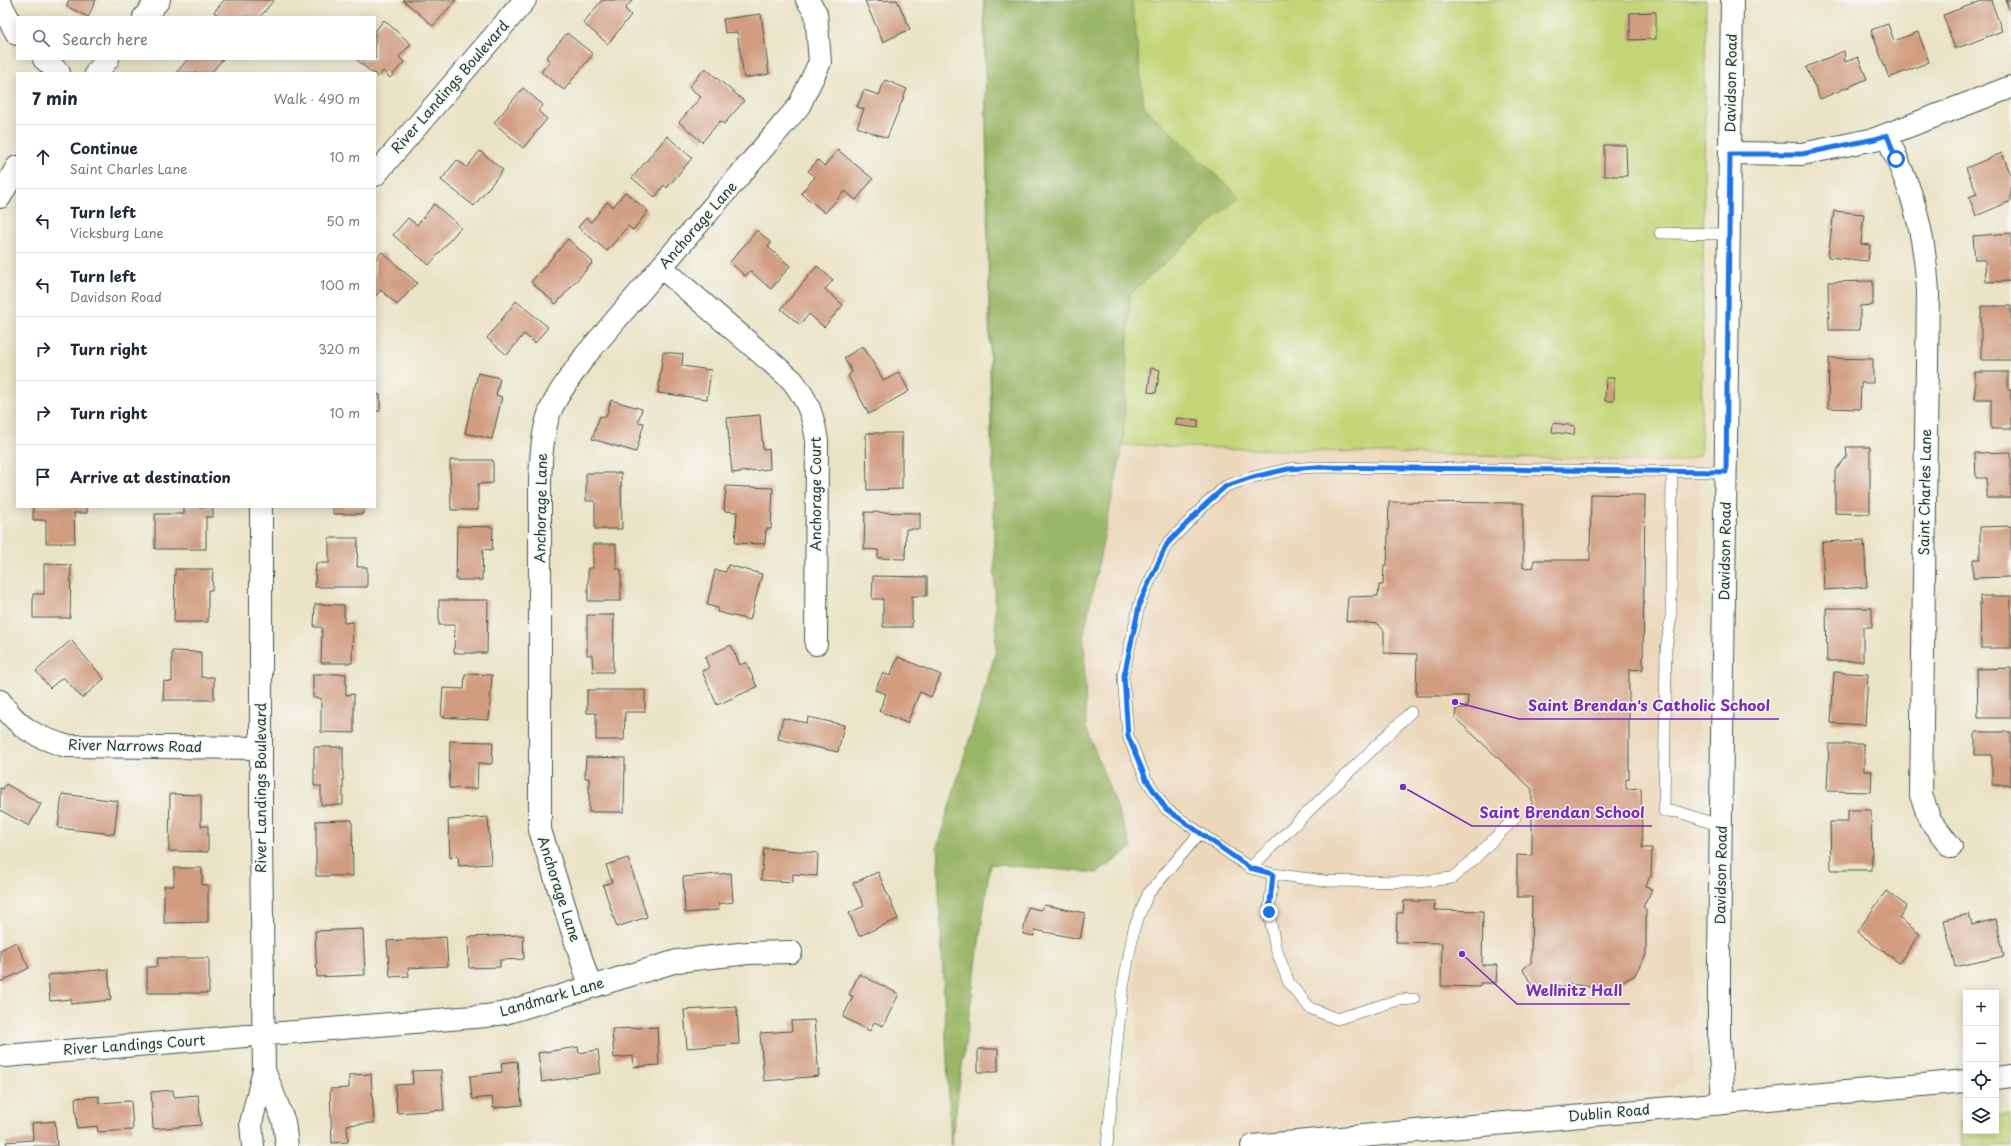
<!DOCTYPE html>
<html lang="en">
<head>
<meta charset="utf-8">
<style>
	body { margin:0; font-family:"Playpen Sans",sans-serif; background:#f6f6f7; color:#1f2937 }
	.controls { position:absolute; right:12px; bottom:12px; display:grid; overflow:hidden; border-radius:0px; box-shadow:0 2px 10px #0003 }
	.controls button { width:36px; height:36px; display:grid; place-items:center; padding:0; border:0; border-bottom:1px solid #e0e1e3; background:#fff; color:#1f2937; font:20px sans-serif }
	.stop { position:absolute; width:12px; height:12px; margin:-9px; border:3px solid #1a73e8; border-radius:50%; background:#fff }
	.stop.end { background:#1a73e8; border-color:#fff; box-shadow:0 1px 4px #0008 }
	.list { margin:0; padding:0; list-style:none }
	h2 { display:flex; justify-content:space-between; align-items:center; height:52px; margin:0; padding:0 16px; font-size:17px }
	h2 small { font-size:13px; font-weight:400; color:#747a83 }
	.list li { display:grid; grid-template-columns:26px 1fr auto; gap:12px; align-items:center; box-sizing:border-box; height:64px; padding:0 16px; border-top:1px solid #e0e1e3 }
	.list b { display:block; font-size:15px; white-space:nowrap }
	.list p { margin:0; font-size:13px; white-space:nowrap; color:#747a83 }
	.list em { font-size:13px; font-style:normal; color:#747a83 }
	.icon { flex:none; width:22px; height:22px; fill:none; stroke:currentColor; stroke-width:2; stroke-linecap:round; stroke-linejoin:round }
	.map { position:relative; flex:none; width:2011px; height:1146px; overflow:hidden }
	.search { position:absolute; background:#fff; box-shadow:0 2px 10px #0003; left:16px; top:16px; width:360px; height:44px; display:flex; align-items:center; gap:10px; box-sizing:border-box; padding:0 14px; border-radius:0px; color:#747a83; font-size:15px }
	.panel { position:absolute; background:#fff; box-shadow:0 2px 10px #0003; left:16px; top:72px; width:360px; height:436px; border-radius:0px }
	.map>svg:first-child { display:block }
</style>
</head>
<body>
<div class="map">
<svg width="2011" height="1146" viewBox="0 0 2011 1146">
	<rect width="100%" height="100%" fill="#f6f6f2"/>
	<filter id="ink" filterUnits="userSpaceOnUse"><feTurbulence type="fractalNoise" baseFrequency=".025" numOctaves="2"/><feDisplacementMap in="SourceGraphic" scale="8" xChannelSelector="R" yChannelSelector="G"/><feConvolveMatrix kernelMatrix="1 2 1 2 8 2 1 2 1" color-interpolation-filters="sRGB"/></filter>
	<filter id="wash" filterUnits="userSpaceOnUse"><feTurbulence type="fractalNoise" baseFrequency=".012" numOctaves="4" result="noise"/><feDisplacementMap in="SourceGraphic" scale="16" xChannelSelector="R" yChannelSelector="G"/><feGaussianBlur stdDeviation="0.9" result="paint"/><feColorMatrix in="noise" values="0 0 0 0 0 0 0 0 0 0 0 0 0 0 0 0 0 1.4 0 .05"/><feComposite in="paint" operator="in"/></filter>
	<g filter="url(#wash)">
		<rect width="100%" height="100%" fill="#ebe3c6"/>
		<path fill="#ecd7ba" d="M 1123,445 L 1692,458 L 1701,454 L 1693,1076 L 1667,1092 L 1139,1146 L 1132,848 L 1086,727 L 1084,634 Z"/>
		<path fill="#c4d577" stroke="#728956" d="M 984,0 L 1706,0 L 1701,454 L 1692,458 L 1676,462 L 991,441 Z
			M 2011,1115 L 2011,1146 L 1962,1146 L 1960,1121 L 1966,1120 L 1966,1131 L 1996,1131 L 1996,1117 Z"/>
		<path fill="#9bb668" stroke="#5d7a4e" d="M 984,0 L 1132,0 L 1144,107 L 1239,197 L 1130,294 L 1123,445 L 1084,634 L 1086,727 L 1132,848 L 1097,873 L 990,864 L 951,1146 L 937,847 L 996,651 Z"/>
		<g id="blocks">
			<path fill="#d19c80" d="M 69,0 L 96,0 L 88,17 L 66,6 Z
				M 224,0 L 274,0 L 260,17 L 220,17 L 214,12 Z
				M 403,0 L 456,0 L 433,26 Z
				M 602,0 L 633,0 L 625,9 L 631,15 L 608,44 L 583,23 Z
				M 897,0 L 910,29 L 883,42 L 865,1 Z
				M 1984,0 L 1991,0 L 2002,31 L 1955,49 L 1943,15 Z
				M 2006,0 L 2011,0 L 2011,14 Z
				M 1656,12 L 1656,39 L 1630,40 L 1630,13 Z
				M 761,14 L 769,74 L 744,78 L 737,32 L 725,33 L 723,19 Z
				M 384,20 L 411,44 L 399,57 L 404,62 L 390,78 L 383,71 L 377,78 L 375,73 L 372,73 L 356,59 L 375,59 L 375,31 Z
				M 1888,24 L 1894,41 L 1918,32 L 1929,62 L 1889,78 L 1871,30 Z
				M 567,33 L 593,54 L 564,90 L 541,72 L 550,61 L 546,58 Z
				M 1844,51 L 1845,62 L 1858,57 L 1867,79 L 1820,99 L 1806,67 Z
				M 188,59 L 223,59 L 211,73 L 176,73 Z
				M 705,68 L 744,101 L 724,124 L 720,121 L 702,142 L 679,122 L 701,97 L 689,87 Z
				M 885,80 L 907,89 L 887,138 L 857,127 L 864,109 L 857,107 L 864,90 L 879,95 Z
				M 523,88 L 543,105 L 538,111 L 547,119 L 523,148 L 494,123 Z
				M 667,136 L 692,158 L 667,188 L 664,185 L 655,197 L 632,178 Z
				M 1604,145 L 1626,145 L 1627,176 L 1604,176 Z
				M 838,150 L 873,179 L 856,200 L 845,191 L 825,213 L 801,193 L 815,177 L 808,171 L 818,160 L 824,166 Z
				M 480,151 L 503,170 L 474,206 L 441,180 L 457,160 L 467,167 Z
				M 2002,153 L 2011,175 L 2011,201 L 1976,216 L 1969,197 L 1977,194 L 1966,168 Z
				M 625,192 L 648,211 L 633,230 L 628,226 L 607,251 L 578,227 L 586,218 L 591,222 L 607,202 L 613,207 Z
				M 434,204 L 461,227 L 429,265 L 393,235 L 408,218 L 417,225 Z
				M 1834,211 L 1864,214 L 1861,244 L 1870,245 L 1868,261 L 1828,257 Z
				M 757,230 L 771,243 L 768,247 L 790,266 L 771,289 L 750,271 L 745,276 L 730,262 Z
				M 2011,233 L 2011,281 L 1986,282 L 1985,260 L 1975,260 L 1973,236 Z
				M 568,239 L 593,262 L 556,304 L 531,282 Z
				M 382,252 L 417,283 L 397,305 L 381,290 L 375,297 L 375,260 Z
				M 817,266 L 833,280 L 825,289 L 843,305 L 824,327 L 809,314 L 800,325 L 781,309 Z
				M 1873,281 L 1873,305 L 1860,306 L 1860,330 L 1829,330 L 1828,282 Z
				M 516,301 L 548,327 L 535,343 L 524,334 L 507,355 L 487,338 Z
				M 1981,306 L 2011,306 L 2011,360 L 1981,360 Z
				M 863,346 L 884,381 L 899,372 L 909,391 L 869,414 L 848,376 L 852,372 L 844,358 Z
				M 663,352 L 683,354 L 682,366 L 711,370 L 707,399 L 658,393 Z
				M 1829,358 L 1873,359 L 1873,383 L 1861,383 L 1860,409 L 1828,408 Z
				M 1151,368 L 1160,370 L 1156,393 L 1148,392 Z
				M 1975,372 L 2008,372 L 2008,390 L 2011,390 L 2011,429 L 1991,429 L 1991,399 L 1975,399 Z
				M 478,373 L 500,378 L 496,395 L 502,397 L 492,439 L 465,433 Z
				M 1606,378 L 1614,378 L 1614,401 L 1605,401 Z
				M 375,394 L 380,395 L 380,411 L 375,411 Z
				M 611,400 L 642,409 L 638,422 L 644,423 L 636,452 L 592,439 L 600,416 L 606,417 Z
				M 760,415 L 763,450 L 769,449 L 770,469 L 732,473 L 727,418 Z
				M 1177,418 L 1198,420 L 1198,428 L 1175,425 Z
				M 1553,423 L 1575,426 L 1574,435 L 1552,432 Z
				M 866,433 L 902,433 L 902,489 L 867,490 Z
				M 1846,447 L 1870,447 L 1870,514 L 1835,513 L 1835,471 L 1847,456 Z
				M 2011,452 L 2011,498 L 1987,498 L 1987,478 L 1976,478 L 1975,453 Z
				M 450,460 L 493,460 L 493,483 L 478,484 L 478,510 L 451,510 Z
				M 586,473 L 621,473 L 622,529 L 595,529 L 595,501 L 586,501 Z
				M 726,486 L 773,488 L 771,529 L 766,529 L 765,544 L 735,543 L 737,512 L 724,511 Z
				M 1591,494 L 1645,495 L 1643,669 L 1629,670 L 1629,779 L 1626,780 L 1626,789 L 1641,788 L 1642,848 L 1652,848 L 1651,877 L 1649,878 L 1646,886 L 1652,890 L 1643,907 L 1646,909 L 1646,955 L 1634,976 L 1606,989 L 1570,984 L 1561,988 L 1559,985 L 1537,995 L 1523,969 L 1531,963 L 1532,897 L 1517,897 L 1517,855 L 1532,856 L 1532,789 L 1455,718 L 1456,708 L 1467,708 L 1468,696 L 1416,696 L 1417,654 L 1384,653 L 1384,631 L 1378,624 L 1346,621 L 1348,597 L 1378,596 L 1379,585 L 1383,585 L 1384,565 L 1387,565 L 1389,502 L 1523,503 L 1523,568 L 1534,567 L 1534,560 L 1590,560 Z
				M 33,507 L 87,507 L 87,513 L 74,513 L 75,543 L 46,543 L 46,520 L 33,520 Z
				M 184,507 L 213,507 L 213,517 L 206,517 L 206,549 L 155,549 L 155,514 L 184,514 Z
				M 333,507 L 363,507 L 363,514 L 333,514 Z
				M 865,512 L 920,513 L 920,529 L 906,529 L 905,559 L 878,558 L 878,550 L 864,549 Z
				M 457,526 L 493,527 L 492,550 L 483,549 L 482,580 L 456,580 Z
				M 2011,526 L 2011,577 L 1973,578 L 1973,559 L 1980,559 L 1980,527 Z
				M 329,538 L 358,538 L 357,567 L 367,567 L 367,587 L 315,587 L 316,563 L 329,563 Z
				M 1864,540 L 1867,587 L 1824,590 L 1822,542 Z
				M 593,544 L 616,544 L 616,569 L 621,569 L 621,601 L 588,601 L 588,568 L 593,568 Z
				M 44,564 L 71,565 L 70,618 L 33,618 L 33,594 L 44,594 Z
				M 728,565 L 762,574 L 750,620 L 717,612 L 718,608 L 707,605 L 715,570 L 726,572 Z
				M 175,569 L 213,569 L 212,590 L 208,590 L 208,622 L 174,622 Z
				M 873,576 L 927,577 L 927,596 L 912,596 L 912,627 L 883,627 L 883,599 L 872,599 Z
				M 1980,596 L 2011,596 L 2011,648 L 1981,648 Z
				M 439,600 L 488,600 L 487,653 L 454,653 L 455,625 L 439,625 Z
				M 315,604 L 344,605 L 344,623 L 353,622 L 352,663 L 321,663 L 322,627 L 314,627 Z
				M 1826,608 L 1872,608 L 1872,627 L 1863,627 L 1863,661 L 1827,661 Z
				M 587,615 L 614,615 L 613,672 L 593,672 L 592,655 L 587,655 Z
				M 71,640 L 104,679 L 82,698 L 63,677 L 50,688 L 36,671 Z
				M 731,645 L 740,665 L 746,662 L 757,687 L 717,705 L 702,671 L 709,668 L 705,657 Z
				M 172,651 L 201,652 L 201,677 L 214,677 L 214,700 L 163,700 L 164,681 L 172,682 Z
				M 898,657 L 941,675 L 931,697 L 920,692 L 907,723 L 879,711 L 886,694 L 875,690 L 883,673 L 890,676 Z
				M 2011,668 L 2011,718 L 1978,718 L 1977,669 Z
				M 1834,672 L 1868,674 L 1865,725 L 1831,723 Z
				M 313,674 L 346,674 L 346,695 L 354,694 L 354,733 L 321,732 L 321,698 L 313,698 Z
				M 465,674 L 492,675 L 489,720 L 441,717 L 443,688 L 464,689 Z
				M 587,690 L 645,690 L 645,712 L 625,712 L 624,740 L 596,740 L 596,713 L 587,713 Z
				M 808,717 L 844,725 L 838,752 L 778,739 L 783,718 L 807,723 Z
				M 1975,732 L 2011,732 L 2011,785 L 1992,785 L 1992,755 L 1975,755 Z
				M 450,741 L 493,742 L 492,764 L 478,763 L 477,789 L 449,788 Z
				M 1829,744 L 1864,744 L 1864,771 L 1872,771 L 1871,792 L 1827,791 Z
				M 314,747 L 343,747 L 343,805 L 321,805 L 321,786 L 314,786 Z
				M 586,757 L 625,758 L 624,812 L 589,812 L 589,778 L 585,778 Z
				M 6,784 L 41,804 L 29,826 L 0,810 L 0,788 L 3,789 Z
				M 62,794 L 118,801 L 114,834 L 58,828 Z
				M 170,794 L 201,795 L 201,826 L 208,826 L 208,852 L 169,851 Z
				M 1848,810 L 1871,810 L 1872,870 L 1831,870 L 1830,822 L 1848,822 Z
				M 488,817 L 491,864 L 459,866 L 458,855 L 450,858 L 448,820 Z
				M 352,820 L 353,876 L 316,876 L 316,821 Z
				M 764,848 L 818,853 L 817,876 L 793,874 L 793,882 L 761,880 Z
				M 628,858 L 647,917 L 617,927 L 603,885 L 612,882 L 606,865 Z
				M 174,868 L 202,868 L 202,885 L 208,885 L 208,922 L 164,923 L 164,886 L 174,886 Z
				M 878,872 L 898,919 L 859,936 L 849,913 L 864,906 L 853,883 Z
				M 731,873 L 733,902 L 718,904 L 719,910 L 685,913 L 683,877 Z
				M 1886,891 L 1907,906 L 1899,918 L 1920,934 L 1899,963 L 1857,932 Z
				M 1404,901 L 1435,901 L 1434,910 L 1483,911 L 1482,965 L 1497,965 L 1496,983 L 1480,983 L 1480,987 L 1441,986 L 1442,943 L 1396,942 L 1397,913 L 1403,913 Z
				M 1045,905 L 1085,913 L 1080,939 L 1035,930 L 1034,936 L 1023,934 L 1028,907 L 1040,910 Z
				M 1969,914 L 1972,925 L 1996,919 L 2004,956 L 1955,967 L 1944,920 Z
				M 363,929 L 365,975 L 317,977 L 315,931 Z
				M 523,935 L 524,959 L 500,960 L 500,967 L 469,968 L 468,937 Z
				M 446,937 L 448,966 L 408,968 L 409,976 L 390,977 L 387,941 Z
				M 16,942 L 29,968 L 0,982 L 0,950 Z
				M 158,958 L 209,958 L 209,993 L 147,993 L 147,967 L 157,967 Z
				M 108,969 L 111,1000 L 71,1004 L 71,999 L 50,1001 L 48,975 Z
				M 859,974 L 899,994 L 883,1026 L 874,1022 L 870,1031 L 843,1017 L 853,996 L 849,995 Z
				M 737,1007 L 739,1044 L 687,1048 L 684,1010 Z
				M 814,1020 L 819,1076 L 764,1081 L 760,1033 L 792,1031 L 791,1021 Z
				M 657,1027 L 659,1065 L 634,1067 L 633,1056 L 614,1058 L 612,1029 Z
				M 578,1047 L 579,1053 L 598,1050 L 601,1073 L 542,1082 L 538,1053 Z
				M 978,1049 L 998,1049 L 998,1072 L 978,1072 Z
				M 517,1061 L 522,1105 L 493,1108 L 492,1097 L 472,1099 L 470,1076 L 502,1072 L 501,1063 Z
				M 441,1070 L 444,1110 L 397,1113 L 395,1085 L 413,1084 L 412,1071 Z
				M 371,1074 L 374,1123 L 347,1125 L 348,1142 L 332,1143 L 330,1089 L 349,1088 L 349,1075 Z
				M 173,1090 L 174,1097 L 198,1095 L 201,1125 L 153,1129 L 151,1092 Z
				M 99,1096 L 99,1103 L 131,1101 L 133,1130 L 98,1132 L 97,1126 L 77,1128 L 75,1098 Z
				M 55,1121 L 57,1146 L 7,1146 L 6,1142 L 33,1140 L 32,1123 Z"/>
		</g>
	</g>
	<g filter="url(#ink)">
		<use href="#blocks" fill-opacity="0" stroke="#3e564a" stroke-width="1"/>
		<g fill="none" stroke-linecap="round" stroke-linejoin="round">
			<defs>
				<path id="service" d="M 1660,233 L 1729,234
					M 1672,471 L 1671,617 L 1666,649 L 1664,811 L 1679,812 L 1721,826
					M 1515,818 L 1473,860 L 1452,878 L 1418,882 L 1324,881 L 1273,874 L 1250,868 L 1166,809 L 1146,779 L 1128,736 L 1123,676 L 1140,602 L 1167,544 L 1207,503 L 1226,486 L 1253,477 L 1288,469 L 1316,467 L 1726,472
					M 1250,868 L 1411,712
					M 1273,874 L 1269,912 L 1275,946 L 1289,983 L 1310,1008 L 1337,1019 L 1398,1000 L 1414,999
					M 1107,1146 L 1122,993 L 1134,928 L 1148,894 L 1199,834"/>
				<path id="minor" d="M 0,3 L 17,34
					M 144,17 L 159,0
					M 44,59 L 59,73
					M 96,73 L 108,59
					M 1887,135 C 1895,156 1905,176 1912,198 C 1922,229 1926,260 1928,292 L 1921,795 L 1930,820 L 1951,847
					M 1730,153 L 1802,154 L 1875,139 L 2011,87
					M 375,175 L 525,0
					M 0,197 L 17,167
					M 661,267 L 792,380 C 808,401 813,415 817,441 L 816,644
					M 0,701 C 18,728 36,737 66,746 L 261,748
					M 590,986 L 540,830 L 540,481 C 541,459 542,435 549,414 C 557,393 573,374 585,356 L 799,106 L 820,62 L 816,13 L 807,0
					M 5,1056 L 486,1016 L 505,1013 L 677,961 L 748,953 L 791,952
					M 264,1070 L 284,1122 L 287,1146
					M 253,1146 L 251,1123 L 264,1070 L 261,840 L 261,507"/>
				<path id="secondary" d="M 1723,1103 L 1719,1036 L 1719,958 L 1732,0"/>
				<path id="primary" d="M 1996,1078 L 2011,1076
					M 1252,1146 L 1966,1081"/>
			</defs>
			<use href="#service" stroke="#3e564a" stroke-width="12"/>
			<use href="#minor" stroke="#3e564a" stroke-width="24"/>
			<use href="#secondary" stroke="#3e564a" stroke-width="24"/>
			<use href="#primary" stroke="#3e564a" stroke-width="24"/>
			<use href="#service" stroke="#fff" stroke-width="11"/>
			<use href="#minor" stroke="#fff" stroke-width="22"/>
			<use href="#secondary" stroke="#fff" stroke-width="22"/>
			<use href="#primary" stroke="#fff" stroke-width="22"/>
		</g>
	</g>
	<g fill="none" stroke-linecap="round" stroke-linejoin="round" filter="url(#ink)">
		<path stroke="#1a73e8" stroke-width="5" d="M 1269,912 L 1273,874 L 1250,868 L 1166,809 L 1146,779 L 1128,736 L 1124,676 L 1140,602 L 1167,544 L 1207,503 L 1226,486 L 1253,477 L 1288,469 L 1316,467 L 1726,472 L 1730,154 L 1802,154 L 1875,139 L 1887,135 L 1896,159"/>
	</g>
	<g text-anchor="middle" stroke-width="3" stroke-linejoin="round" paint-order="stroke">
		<g font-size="14" fill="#1f3d34" stroke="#f6f6f2">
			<text transform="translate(1731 83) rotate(-89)" y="5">Davidson Road</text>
			<text transform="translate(450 87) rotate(-49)" y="5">River Landings Boulevard</text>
			<text transform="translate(698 225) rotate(-49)" y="5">Anchorage Lane</text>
			<text transform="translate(1925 492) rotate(-89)" y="5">Saint Charles Lane</text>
			<text transform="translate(816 494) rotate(-90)" y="5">Anchorage Court</text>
			<text transform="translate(541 508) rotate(-89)" y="5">Anchorage Lane</text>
			<text transform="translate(1725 551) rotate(-89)" y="5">Davidson Road</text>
			<text transform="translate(135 746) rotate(1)" y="5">River Narrows Road</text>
			<text transform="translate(261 788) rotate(-90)" y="5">River Landings Boulevard</text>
			<text transform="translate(1721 875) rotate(-89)" y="5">Davidson Road</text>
			<text transform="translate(559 889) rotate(72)" y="5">Anchorage Lane</text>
			<text transform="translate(552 997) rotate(-16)" y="5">Landmark Lane</text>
			<text transform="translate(134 1045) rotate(-4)" y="5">River Landings Court</text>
			<text transform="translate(1609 1113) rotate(-5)" y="5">Dublin Road</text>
		</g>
	</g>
	<path fill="none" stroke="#7b2cbf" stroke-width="1.5" d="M1455 702L1519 719H1779M1403 787L1472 826H1652M1462 954L1517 1004H1630"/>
	<g fill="#7b2cbf" stroke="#f6f6f2" stroke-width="1.5">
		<circle cx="1455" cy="702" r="4"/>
		<circle cx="1403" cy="787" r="4"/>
		<circle cx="1462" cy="954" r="4"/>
	</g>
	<g font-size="15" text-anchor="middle" font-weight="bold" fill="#7b2cbf" stroke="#f6f6f2" stroke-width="3" stroke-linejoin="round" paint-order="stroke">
		<text x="1649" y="711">Saint Brendan's Catholic School</text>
		<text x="1562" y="818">Saint Brendan School</text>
		<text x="1574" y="996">Wellnitz Hall</text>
	</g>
</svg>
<div class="controls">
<button>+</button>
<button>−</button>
<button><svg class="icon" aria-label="locate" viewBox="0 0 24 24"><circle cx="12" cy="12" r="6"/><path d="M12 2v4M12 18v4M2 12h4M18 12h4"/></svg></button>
<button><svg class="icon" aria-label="layers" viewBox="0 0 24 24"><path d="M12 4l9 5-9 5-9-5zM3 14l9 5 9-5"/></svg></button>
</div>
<div class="stop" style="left:1896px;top:159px"></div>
<div class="stop end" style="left:1269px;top:912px"></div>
<div class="search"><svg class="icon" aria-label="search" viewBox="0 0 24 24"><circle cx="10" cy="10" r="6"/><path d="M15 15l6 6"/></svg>Search here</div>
<section class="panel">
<h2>7 min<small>Walk · 490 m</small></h2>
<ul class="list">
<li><svg class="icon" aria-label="ahead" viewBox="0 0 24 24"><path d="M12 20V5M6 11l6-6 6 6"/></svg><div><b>Continue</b><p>Saint Charles Lane</p></div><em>10 m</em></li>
<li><svg class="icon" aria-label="left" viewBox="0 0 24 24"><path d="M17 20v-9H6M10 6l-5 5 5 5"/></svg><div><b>Turn left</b><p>Vicksburg Lane</p></div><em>50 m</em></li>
<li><svg class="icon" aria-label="left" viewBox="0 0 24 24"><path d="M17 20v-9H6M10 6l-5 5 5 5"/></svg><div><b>Turn left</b><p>Davidson Road</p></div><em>100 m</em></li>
<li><svg class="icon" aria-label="right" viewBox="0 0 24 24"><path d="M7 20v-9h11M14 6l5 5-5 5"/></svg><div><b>Turn right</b></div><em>320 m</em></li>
<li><svg class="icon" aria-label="right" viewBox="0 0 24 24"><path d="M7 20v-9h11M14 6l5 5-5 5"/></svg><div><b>Turn right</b></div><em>10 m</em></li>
<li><svg class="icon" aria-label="arrive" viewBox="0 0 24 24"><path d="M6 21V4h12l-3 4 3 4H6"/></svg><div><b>Arrive at destination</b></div></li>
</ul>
</section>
</div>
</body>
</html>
